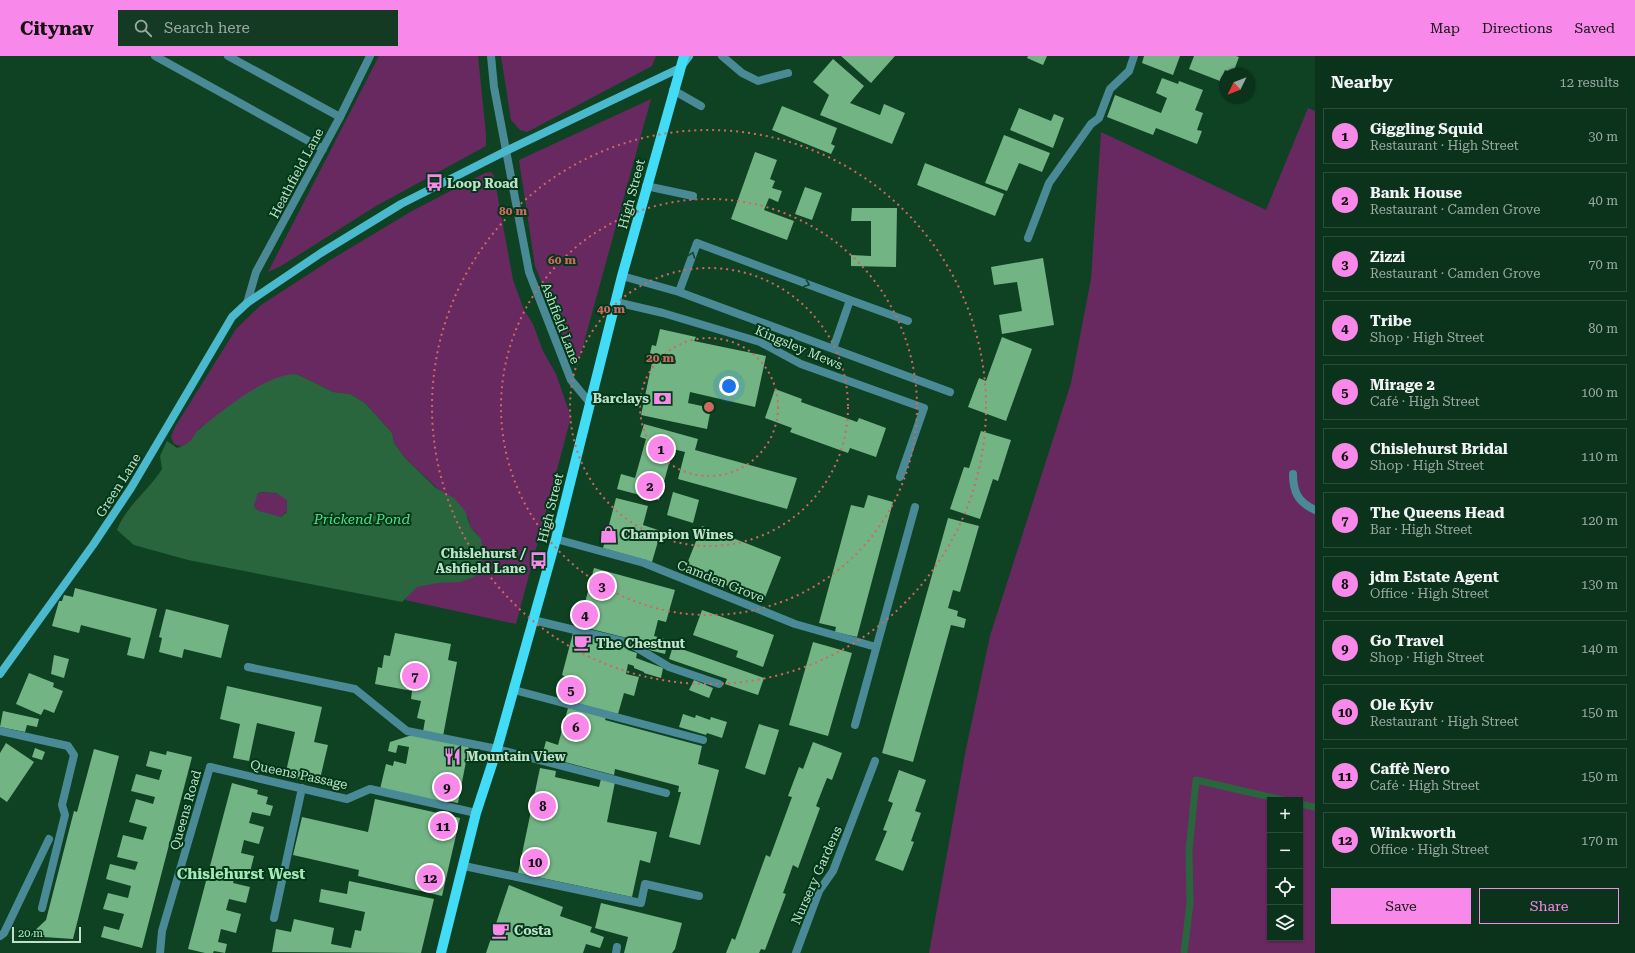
<!DOCTYPE html>
<html lang="en">
<head>
<meta charset="utf-8">
<style>
	body { margin:0; font-family:"Roboto Serif",serif; background:#143a23; color:#f1f3f6 }
	.controls { position:absolute; right:12px; bottom:12px; display:grid; overflow:hidden; border-radius:0px; box-shadow:0 1px 3px #0004 }
	.controls button { width:36px; height:36px; display:grid; place-items:center; padding:0; border:0; border-bottom:1px solid #2b4d39; background:#0b321a; color:#f1f3f6; font:20px sans-serif }
	.compass { position:absolute; left:1219px; top:12px; width:36px; height:36px; border-radius:50%; background:#0b321a; box-shadow:0 1px 3px #0004; rotate:227deg }
	.scale { position:absolute; left:12px; bottom:10px; width:69px; box-sizing:border-box; padding-left:4px; border:2px solid #c0e0c7; border-top:0; font-size:11px; line-height:14px; white-space:nowrap; color:#c0e0c7; -webkit-text-stroke:3px #013819; paint-order:stroke }
	.you { position:absolute; left:729px; top:330px; width:14px; height:14px; margin:-10px; border:3px solid #fff; border-radius:50%; background:#1a73e8; box-shadow:0 0 0 6px #1a73e833 }
	.badge { display:grid; place-items:center; width:26px; height:26px; border-radius:50%; background:#f888e9; color:#111; font-size:13px; font-weight:700 }
	.pin { position:absolute; translate:-50% -50%; border:2px solid #fff; box-shadow:0 1px 4px #0006 }
	.list { margin:0; padding:0; list-style:none }
	h2 { display:flex; justify-content:space-between; align-items:center; height:52px; margin:0; padding:0 16px; font-size:17px }
	h2 small { font-size:13px; font-weight:400; color:#9aaaa2 }
	.list li { display:grid; grid-template-columns:26px 1fr auto; gap:12px; align-items:center; box-sizing:border-box; height:56px; margin:0 8px 8px; padding:0 8px; border:1px solid #2b4d39; border-radius:0px }
	.list b { display:block; font-size:15px; white-space:nowrap }
	.list p { margin:0; font-size:13px; white-space:nowrap; color:#9aaaa2 }
	.list em { font-size:13px; font-style:normal; color:#9aaaa2 }
	.actions { display:flex; gap:8px; padding:12px 16px }
	.actions a { flex:1; padding:9px 0; border:1px solid #f888e9; border-radius:0px; text-align:center; font-size:14px; color:#f888e9 }
	.actions .main { background:#f888e9; color:#111 }
	.icon { flex:none; width:22px; height:22px; fill:none; stroke:currentColor; stroke-width:2; stroke-linecap:round; stroke-linejoin:round }
	.map { position:relative; flex:none; width:1315px; height:897px; overflow:hidden }
	header { display:flex; align-items:center; gap:24px; box-sizing:border-box; height:56px; padding:0 20px; background:#f888e9; color:#111 }
	header strong { font-size:19px }
	nav { display:flex; gap:22px; margin-inline-start:auto; font-size:14px }
	.search { width:280px; height:36px; background:#143a23; display:flex; align-items:center; gap:10px; box-sizing:border-box; padding:0 14px; border-radius:0px; color:#9aaaa2; font-size:15px }
	main { display:flex }
	aside { flex:1; background:#0b321a }
	.map>svg:first-child { display:block }
</style>
</head>
<body>
<header>
<strong>Citynav</strong>
<div class="search"><svg class="icon" aria-label="search" viewBox="0 0 24 24"><circle cx="10" cy="10" r="6"/><path d="M15 15l6 6"/></svg>Search here</div>
<nav><a>Map</a><a>Directions</a><a>Saved</a></nav>
</header>
<main>
<div class="map">
<svg width="1315" height="897" viewBox="0 0 1315 897">
	<rect width="100%" height="100%" fill="#0f4223"/>
	<path fill="#682961" fill-rule="evenodd" d="M 379,0 L 478,0 L 486,78 L 486,90 L 376,150 L 281,210 L 268,216 Z
		M 501,0 L 656,0 L 652,10 L 527,76 L 520,74 L 511,64 Z
		M 651,43 L 578,308 L 572,304 L 535,210 L 519,104 Z
		M 1308,52 L 1315,55 L 1315,897 L 929,897 L 966,693 L 990,580 L 1071,327 L 1091,223 L 1101,76 L 1266,154 ZM 1270,744 L 1300,744 L 1300,882 L 1270,882 Z
		M 491,116 L 494,120 L 513,224 L 524,254 L 533,268 L 543,295 L 556,318 L 571,361 L 516,568 L 405,544 C 407,541 410,536 412,534 C 422,525 448,526 460,526 L 478,479 L 471,472 L 468,461 L 405,402 L 394,387 L 392,377 L 365,347 L 350,338 L 333,336 L 303,321 L 295,318 L 200,372 L 190,387 L 181,390 L 174,388 L 171,381 L 175,371 L 236,273 L 261,249 L 332,203 L 412,155 L 485,117 Z
		M 269,436 L 279,438 L 288,444 L 287,455 L 281,461 C 275,460 255,457 254,449 C 253,446 257,440 258,437 Z"/>
	<path fill="#29663d" fill-rule="evenodd" d="M 295,318 L 303,321 L 333,336 L 350,338 L 365,347 L 392,377 L 394,387 L 405,402 L 436,432 L 454,442 L 465,455 L 471,472 L 481,483 L 483,499 L 481,510 L 474,521 L 460,526 L 438,527 L 417,531 L 402,546 L 188,504 L 134,489 L 117,474 C 126,450 149,434 162,413 L 160,400 L 167,385 L 177,392 C 197,385 189,381 202,371 C 224,353 266,319 295,318 ZM 263,436 L 276,437 L 287,444 L 287,456 L 281,461 L 259,455 L 255,452 L 254,449 L 258,437 Z"/>
	<g fill="none" stroke-linecap="round" stroke-linejoin="round">
		<path stroke="#29663d" stroke-width="7" d="M 1300,748 L 1315,751
			M 1184,897 L 1190,847 L 1189,795 L 1196,724 L 1283,744"/>
	</g>
	<path fill="#73b485" d="M 841,0 L 895,0 L 871,27 Z
		M 1028,0 L 1047,0 L 1043,9 L 1027,2 Z
		M 1144,0 L 1180,0 L 1173,19 L 1142,7 Z
		M 1194,0 L 1236,0 L 1239,1 L 1233,17 L 1225,14 L 1220,25 L 1189,13 Z
		M 833,3 L 864,30 L 850,47 L 880,59 L 884,48 L 905,57 L 892,88 L 820,59 L 829,39 L 813,26 Z
		M 1162,22 L 1178,28 L 1179,25 L 1203,34 L 1195,54 L 1203,57 L 1197,74 L 1202,75 L 1197,88 L 1156,72 L 1153,79 L 1107,61 L 1115,39 L 1161,57 L 1167,42 L 1156,37 Z
		M 782,50 L 837,72 L 831,88 L 835,90 L 831,98 L 772,74 Z
		M 1019,52 L 1051,65 L 1054,58 L 1064,62 L 1053,92 L 1010,74 Z
		M 1004,79 L 1050,97 L 1042,116 L 1019,107 L 1007,135 L 985,127 Z
		M 755,96 L 777,104 L 770,123 L 775,125 L 772,132 L 782,135 L 778,146 L 769,142 L 764,154 L 794,165 L 787,184 L 731,163 Z
		M 925,107 L 1004,138 L 995,160 L 917,129 Z
		M 805,131 L 822,137 L 812,164 L 795,158 Z
		M 852,152 L 897,152 L 896,211 L 851,210 L 851,199 L 871,200 L 871,165 L 851,165 Z
		M 1043,202 L 1054,269 L 1002,278 L 999,259 L 1022,255 L 1017,226 L 994,229 L 991,211 Z
		M 660,273 L 696,281 L 694,285 L 766,300 L 755,351 L 690,336 L 688,347 L 711,352 L 707,373 L 641,359 L 653,302 L 649,301 L 652,289 L 656,290 Z
		M 1002,281 L 1032,293 L 1006,365 L 968,351 L 979,322 L 986,325 Z
		M 775,333 L 802,343 L 801,346 L 857,366 L 859,362 L 886,372 L 876,401 L 850,392 L 848,397 L 790,376 L 792,372 L 765,362 Z
		M 644,368 L 698,383 L 695,394 L 797,422 L 787,453 L 678,423 L 685,396 L 673,393 L 659,444 L 617,433 L 621,418 L 635,422 L 646,383 L 640,381 Z
		M 981,375 L 1011,384 L 998,425 L 993,423 L 980,463 L 950,453 L 964,411 L 969,412 Z
		M 673,436 L 699,444 L 693,467 L 667,459 Z
		M 868,439 L 893,446 L 857,581 L 835,576 L 836,571 L 819,567 L 851,449 L 864,452 Z
		M 616,442 L 648,450 L 643,469 L 661,475 L 652,506 L 603,492 Z
		M 948,462 L 979,470 L 960,536 L 953,534 L 948,552 L 958,555 L 957,560 L 966,563 L 964,572 L 951,569 L 913,706 L 882,697 Z
		M 702,470 L 781,501 L 764,544 L 685,513 Z
		M 594,512 L 675,534 L 666,566 L 658,564 L 654,580 L 668,584 L 665,598 L 645,593 L 647,587 L 579,570 Z
		M 75,532 L 157,553 L 144,603 L 127,599 L 131,582 L 81,569 L 79,577 L 52,570 L 59,545 L 62,545 L 64,539 L 73,541 Z
		M 166,553 L 229,569 L 221,602 L 184,593 L 182,602 L 159,596 L 162,582 L 159,581 Z
		M 702,554 L 774,579 L 763,611 L 736,601 L 738,595 L 693,579 Z
		M 395,577 L 451,588 L 448,604 L 457,606 L 443,680 L 423,676 L 425,664 L 417,662 L 421,645 L 411,643 L 412,635 L 375,628 L 378,611 L 382,612 L 384,599 L 390,600 Z
		M 573,577 L 628,592 L 628,594 L 637,597 L 636,602 L 663,612 L 661,622 L 644,617 L 644,616 L 634,612 L 634,610 L 628,608 L 626,618 L 639,621 L 634,640 L 624,637 L 618,658 L 561,643 L 566,621 L 562,619 Z
		M 813,586 L 852,597 L 828,680 L 789,669 Z
		M 673,590 L 764,622 L 758,639 L 725,628 L 727,623 L 669,603 Z
		M 54,599 L 69,603 L 64,622 L 51,618 Z
		M 29,617 L 54,627 L 53,631 L 63,635 L 54,657 L 44,653 L 41,659 L 16,648 Z
		M 694,624 L 713,632 L 709,642 L 689,634 Z
		M 227,630 L 322,651 L 314,686 L 328,689 L 320,723 L 309,720 L 307,725 L 285,720 L 295,676 L 257,667 L 249,705 L 233,702 L 240,668 L 220,663 Z
		M 568,652 L 606,661 L 605,664 L 702,690 L 698,708 L 719,714 L 700,789 L 669,781 L 681,736 L 678,736 L 679,730 L 615,713 L 614,719 L 542,700 L 546,685 L 558,689 Z
		M 3,655 L 39,663 L 37,671 L 27,669 L 25,676 L 0,671 Z
		M 683,658 L 695,662 L 696,659 L 710,664 L 711,661 L 727,666 L 722,682 L 707,677 L 706,679 L 679,671 Z
		M 759,668 L 779,674 L 765,719 L 745,712 Z
		M 412,679 L 469,690 L 458,747 L 446,745 L 445,748 L 380,733 L 386,708 L 393,710 L 394,705 L 406,708 L 409,691 L 398,689 L 396,697 L 388,695 L 390,686 Z
		M 813,686 L 842,697 L 832,724 L 827,722 L 816,750 L 820,752 L 798,812 L 793,809 L 783,837 L 786,838 L 765,894 L 761,893 L 759,897 L 726,897 L 732,882 L 735,884 L 766,799 L 770,801 L 792,741 L 788,740 L 799,711 L 803,713 Z
		M 6,687 L 34,706 L 7,746 L 0,741 L 0,697 Z
		M 35,692 L 45,696 L 42,704 L 32,701 Z
		M 94,693 L 119,700 L 73,883 L 29,880 L 46,864 L 74,755 L 77,756 Z
		M 150,695 L 166,699 L 167,695 L 192,701 L 142,892 L 101,881 L 104,870 L 119,874 L 124,858 L 103,853 L 108,837 L 128,842 L 131,830 L 106,823 L 110,808 L 135,814 L 138,806 L 117,801 L 123,779 L 143,784 L 147,771 L 129,766 L 136,743 L 153,748 L 155,741 L 131,735 L 136,718 L 159,724 L 162,714 L 146,710 Z
		M 540,712 L 556,715 L 555,721 L 599,731 L 601,723 L 615,726 L 607,766 L 657,776 L 650,807 L 640,804 L 632,841 L 518,817 Z
		M 899,714 L 926,724 L 915,755 L 921,757 L 911,785 L 914,786 L 903,815 L 875,804 L 887,775 L 883,774 L 893,747 L 888,745 Z
		M 232,727 L 258,734 L 257,738 L 268,741 L 266,748 L 273,750 L 270,760 L 252,756 L 249,767 L 264,771 L 259,788 L 244,784 L 241,797 L 254,800 L 250,816 L 237,813 L 233,827 L 250,831 L 246,847 L 229,843 L 226,854 L 241,858 L 236,877 L 221,873 L 218,886 L 227,888 L 225,897 L 214,895 L 213,897 L 205,897 L 188,893 Z
		M 375,743 L 460,762 L 442,840 L 358,820 L 359,814 L 293,799 L 302,761 L 368,776 Z
		M 349,825 L 434,843 L 421,897 L 272,896 L 276,873 L 291,876 L 294,863 L 334,872 L 331,888 L 351,892 L 355,874 L 361,875 L 365,856 L 319,846 L 321,833 L 347,838 Z
		M 509,829 L 563,851 L 560,860 L 592,871 L 590,876 L 604,881 L 600,892 L 586,888 L 583,897 L 486,897 Z
		M 601,847 L 682,867 L 675,893 L 672,897 L 624,897 L 628,881 L 595,872 Z"/>
	<g fill="none" stroke-linecap="round" stroke-linejoin="round">
		<path stroke="#4a8a97" stroke-width="8" d="M 155,0 L 323,93
			M 228,0 L 340,61
			M 722,0 L 742,17 L 758,25 L 788,17
			M 673,34 L 701,50
			M 646,130 L 693,140
			M 1028,182 L 1049,127 L 1091,68 L 1099,62 L 1110,33 L 1129,15 L 1134,0
			M 622,220 L 679,236 L 950,336
			M 679,236 L 697,187 L 850,244 L 833,293
			M 850,244 L 908,265
			M 1293,418 C 1293,436 1298,446 1315,454
			M 533,564 L 629,587 L 669,611 L 719,628
			M 248,611 L 355,633 L 407,675 L 497,693 L 666,737
			M 514,634 L 703,684
			M 0,675 L 68,690 L 74,699 L 62,749 L 65,759 L 42,852
			M 210,711 L 347,743 L 370,733 L 476,757
			M 464,810 L 641,847 L 645,828 L 699,840
			M 274,862 L 302,732
			M 0,880 L 4,877 L 49,783
			M 616,897 L 617,891"/>
		<path stroke="#4a8a97" stroke-width="8" d="M 616,246 L 663,257 L 760,286 L 801,308 L 924,352 L 900,421
			M 556,483 L 644,507 L 795,568 L 876,591
			M 855,669 L 915,451
			M 160,897 L 162,875 L 210,711
			M 796,897 L 819,835 L 833,815 L 875,705"/>
		<path stroke="#4a8a97" stroke-width="8" d="M 491,0 L 494,31 L 529,216 L 571,324 L 590,347
			M 247,247 L 256,216 L 340,61 L 370,0"/>
		<path stroke="#4ab8cd" stroke-width="8" d="M 0,618 L 93,489 L 131,432 L 232,261 L 247,247 L 321,197 L 401,148 L 506,95 L 680,12 L 689,0"/>
		<path stroke="#42dcf7" stroke-width="10" d="M 441,897 L 476,757 L 497,693 L 556,483 L 622,220 L 684,0"/>
	</g>
	<defs><path id="oneway-chevron" d="M-2-3.5L2.5 0L-2 3.5" fill="none" stroke-width="1.6" stroke-linecap="round" stroke-linejoin="round"/></defs>
	<g stroke="#104832">
		<use href="#oneway-chevron" transform="translate(692 199) rotate(-70)"/>
		<use href="#oneway-chevron" transform="translate(807 228) rotate(20)"/>
	</g>
	<g fill="none" stroke="#ce6860" stroke-width="2" stroke-dasharray="2 4">
		<circle cx="709" cy="351" r="69"/>
		<circle cx="709" cy="351" r="139"/>
		<circle cx="709" cy="351" r="208"/>
		<circle cx="709" cy="351" r="277"/>
	</g>
	<defs>
		<symbol id="bus-bare" viewBox="-9 -9 18 18"><path d="M-5-6H5V4H4V6H2V4H-2V6H-4V4H-5ZM-3.5-4V0h7V-4ZM-3.5 1.2v1.5H-2V1.2ZM2 1.2v1.5H3.5V1.2Z" fill="#f888e9" stroke="#013819" stroke-width="2.5" paint-order="stroke"/></symbol>
		<symbol id="bank-bare" viewBox="-9 -9 18 18"><path d="M-6-4H6V4H-6ZM0-2.3a2.3 2.3 0 1 0 0 4.6a2.3 2.3 0 1 0 0-4.6Z" fill="#f888e9" stroke="#013819" stroke-width="2.5" paint-order="stroke"/></symbol>
		<symbol id="shop-bare" viewBox="-9 -9 18 18"><path d="M-5-2.5h2.3a2.7 3.5 0 0 1 5.4 0H5L5.5 6h-11ZM-1.5-2.5h3a1.5 2.3 0 0 0-3 0Z" fill="#f888e9" stroke="#013819" stroke-width="2.5" paint-order="stroke"/></symbol>
		<symbol id="cafe-bare" viewBox="-9 -9 18 18"><path d="M-5.5-4.5H6V0H3Q3 3.5 0 3.5H-2.5Q-5.5 3.5-5.5 0ZM3-3.2v2h1.7v-2ZM-6 4.5H4V6H-6Z" fill="#f888e9" stroke="#013819" stroke-width="2.5" paint-order="stroke"/></symbol>
		<symbol id="restaurant-bare" viewBox="-9 -9 18 18"><path d="M-5-6h1v4h1v-4h1v4h1v-4h1v5L-1.5 .5V6h-2V.5L-5-1ZM5-6V6H3V1.5H1.5Q1.5-4 5-6Z" fill="#f888e9" stroke="#013819" stroke-width="2.5" paint-order="stroke"/></symbol>
	</defs>
	<g fill-rule="evenodd">
		<use href="#bus-bare" x="422" y="114" width="25" height="25"/>
		<use href="#bank-bare" x="650" y="330" width="25" height="25"/>
		<use href="#shop-bare" x="596" y="466" width="25" height="25"/>
		<use href="#bus-bare" x="526" y="492" width="25" height="25"/>
		<use href="#cafe-bare" x="570" y="574" width="25" height="25"/>
		<use href="#restaurant-bare" x="440" y="688" width="25" height="25"/>
		<use href="#cafe-bare" x="488" y="862" width="25" height="25"/>
	</g>
	<g text-anchor="middle" stroke-width="4" stroke-linejoin="round" paint-order="stroke">
		<g font-size="13" fill="#c0e0c7" stroke="#013819">
			<text transform="translate(296 117) rotate(-62)" y="5">Heathfield Lane</text>
			<text transform="translate(631 138) rotate(-75)" y="5">High Street</text>
			<text transform="translate(561 267) rotate(69)" y="5">Ashfield Lane</text>
			<text transform="translate(799 291) rotate(23)" y="5">Kingsley Mews</text>
			<text transform="translate(118 429) rotate(-58)" y="5">Green Lane</text>
			<text transform="translate(550 452) rotate(-76)" y="5">High Street</text>
			<text transform="translate(721 525) rotate(22)" y="5">Camden Grove</text>
			<text transform="translate(299 718) rotate(12)" y="5">Queens Passage</text>
			<text transform="translate(185 754) rotate(-74)" y="5">Queens Road</text>
			<text transform="translate(816 819) rotate(-66)" y="5">Nursery Gardens</text>
		</g>
		<g font-size="13" font-weight="bold" fill="#c0e0c7" stroke="#013819" text-anchor="start">
			<text x="447" y="132">Loop Road</text>
			<text x="649" y="347" text-anchor="end">Barclays</text>
			<text x="621" y="483">Champion Wines</text>
			<text x="526" y="502" text-anchor="end">Chislehurst /<tspan x="526" dy="15">Ashfield Lane</tspan></text>
			<text x="596" y="592">The Chestnut</text>
			<text x="466" y="705">Mountain View</text>
			<text x="514" y="879">Costa</text>
		</g>
		<g font-size="14" font-style="italic" fill="#4de285" stroke="#013819">
			<text x="362" y="468">Prickend Pond</text>
		</g>
		<g font-size="15" font-weight="bold" fill="#a5e9b7" stroke="#013819">
			<text x="241" y="823">Chislehurst West</text>
		</g>
	</g>
	<circle cx="709" cy="351" r="6" fill="#ce6860" stroke="#013819" stroke-width="2"/>
	<g font-size="12" text-anchor="middle" font-weight="bold" fill="#ce6860" stroke="#013819" stroke-width="4" stroke-linejoin="round" paint-order="stroke">
		<text x="513" y="159">80 m</text>
		<text x="562" y="208">60 m</text>
		<text x="611" y="257">40 m</text>
		<text x="660" y="306">20 m</text>
	</g>
</svg>
<div class="controls">
<button>+</button>
<button>−</button>
<button><svg class="icon" aria-label="locate" viewBox="0 0 24 24"><circle cx="12" cy="12" r="6"/><path d="M12 2v4M12 18v4M2 12h4M18 12h4"/></svg></button>
<button><svg class="icon" aria-label="layers" viewBox="0 0 24 24"><path d="M12 4l9 5-9 5-9-5zM3 14l9 5 9-5"/></svg></button>
</div>
<svg class="compass" viewBox="-18 -18 36 36"><path d="M0-13l5 13h-10z" fill="#e53935"/><path d="M0 13l5-13h-10z" fill="#9aaaa2"/></svg>
<div class="scale">20 m</div>
<div class="you"></div>
<div class="pin badge" style="left:661px;top:393px">1</div>
<div class="pin badge" style="left:650px;top:430px">2</div>
<div class="pin badge" style="left:602px;top:530px">3</div>
<div class="pin badge" style="left:585px;top:559px">4</div>
<div class="pin badge" style="left:571px;top:634px">5</div>
<div class="pin badge" style="left:576px;top:671px">6</div>
<div class="pin badge" style="left:415px;top:620px">7</div>
<div class="pin badge" style="left:543px;top:750px">8</div>
<div class="pin badge" style="left:447px;top:731px">9</div>
<div class="pin badge" style="left:535px;top:806px">10</div>
<div class="pin badge" style="left:443px;top:770px">11</div>
<div class="pin badge" style="left:430px;top:822px">12</div>
</div>
<aside>
<h2>Nearby<small>12 results</small></h2>
<ul class="list">
<li><span class="badge">1</span><div><b>Giggling Squid</b><p>Restaurant · High Street</p></div><em>30 m</em></li>
<li><span class="badge">2</span><div><b>Bank House</b><p>Restaurant · Camden Grove</p></div><em>40 m</em></li>
<li><span class="badge">3</span><div><b>Zizzi</b><p>Restaurant · Camden Grove</p></div><em>70 m</em></li>
<li><span class="badge">4</span><div><b>Tribe</b><p>Shop · High Street</p></div><em>80 m</em></li>
<li><span class="badge">5</span><div><b>Mirage 2</b><p>Café · High Street</p></div><em>100 m</em></li>
<li><span class="badge">6</span><div><b>Chislehurst Bridal</b><p>Shop · High Street</p></div><em>110 m</em></li>
<li><span class="badge">7</span><div><b>The Queens Head</b><p>Bar · High Street</p></div><em>120 m</em></li>
<li><span class="badge">8</span><div><b>jdm Estate Agent</b><p>Office · High Street</p></div><em>130 m</em></li>
<li><span class="badge">9</span><div><b>Go Travel</b><p>Shop · High Street</p></div><em>140 m</em></li>
<li><span class="badge">10</span><div><b>Ole Kyiv</b><p>Restaurant · High Street</p></div><em>150 m</em></li>
<li><span class="badge">11</span><div><b>Caffè Nero</b><p>Café · High Street</p></div><em>150 m</em></li>
<li><span class="badge">12</span><div><b>Winkworth</b><p>Office · High Street</p></div><em>170 m</em></li>
</ul>
<div class="actions"><a class="main">Save</a><a>Share</a></div>
</aside>
</main>
</body>
</html>
